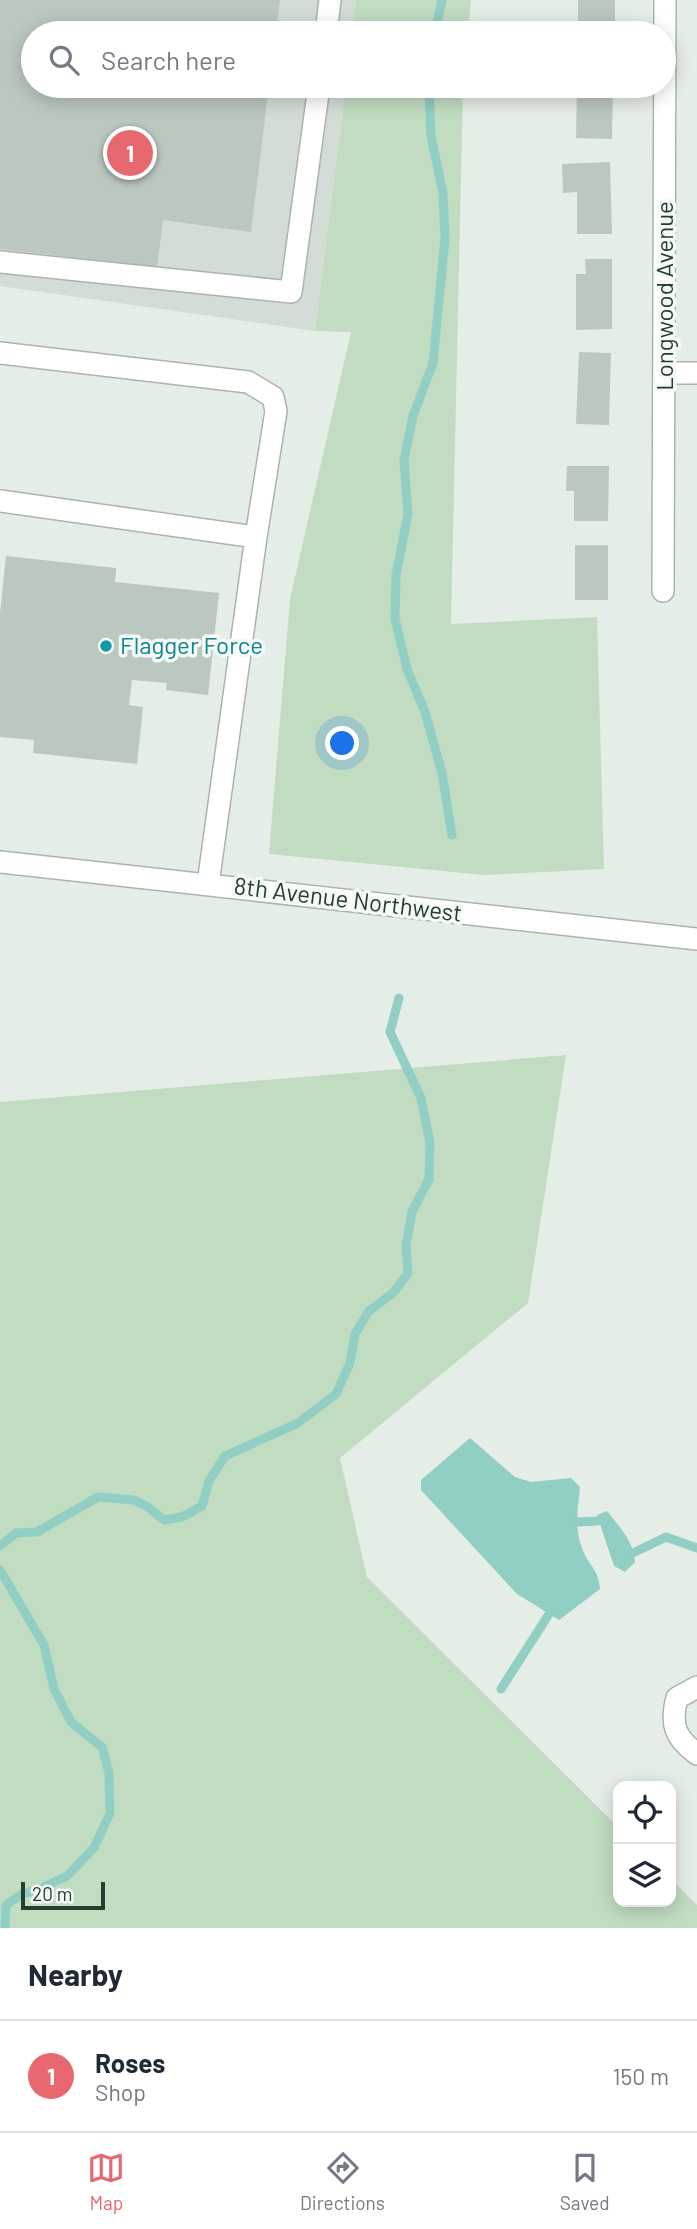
<!DOCTYPE html>
<html lang="en">
<head>
<meta charset="utf-8">
<style>
	body { margin:0; font-family:Barlow,sans-serif; background:#f6f6f7; color:#1f2937 }
	.controls { position:absolute; right:21px; bottom:21px; display:grid; overflow:hidden; border-radius:14px; box-shadow:0 4px 18px #0003 }
	.controls button { width:63px; height:63px; display:grid; place-items:center; padding:0; border:0; border-bottom:2px solid #e0e1e3; background:#fff; color:#1f2937; font:35px sans-serif }
	.scale { position:absolute; left:21px; bottom:18px; width:84px; box-sizing:border-box; padding-left:7px; border:4px solid #253e30; border-top:0; font-size:19px; line-height:24px; white-space:nowrap; color:#253e30; -webkit-text-stroke:5px #f5faf6; paint-order:stroke }
	.you { position:absolute; left:343px; top:744px; width:24px; height:24px; margin:-18px; border:5px solid #fff; border-radius:50%; background:#1a73e8; box-shadow:0 0 0 10px #1a73e833 }
	.badge { display:grid; place-items:center; width:46px; height:46px; border-radius:50%; background:#e86870; color:#fff; font-size:23px; font-weight:700 }
	.pin { position:absolute; translate:-50% -50%; border:4px solid #fff; box-shadow:0 2px 7px #0006 }
	.list { margin:0; padding:0; list-style:none }
	h2 { display:flex; justify-content:space-between; align-items:center; height:91px; margin:0; padding:0 28px; font-size:30px }
	h2 small { font-size:23px; font-weight:400; color:#747a83 }
	.list li { display:grid; grid-template-columns:46px 1fr auto; gap:21px; align-items:center; box-sizing:border-box; height:112px; padding:0 28px; border-top:2px solid #e0e1e3 }
	.list b { display:block; font-size:26px; white-space:nowrap }
	.list p { margin:0; font-size:23px; white-space:nowrap; color:#747a83 }
	.list em { font-size:23px; font-style:normal; color:#747a83 }
	.icon { flex:none; width:38px; height:38px; fill:none; stroke:currentColor; stroke-width:2; stroke-linecap:round; stroke-linejoin:round }
	.map { position:relative; flex:none; width:697px; height:1928px; overflow:hidden }
	.search { position:absolute; background:#fff; box-shadow:0 4px 18px #0003; left:21px; right:21px; top:21px; height:77px; display:flex; align-items:center; gap:18px; box-sizing:border-box; padding:0 24px; border-radius:38px; color:#747a83; font-size:26px }
	.sheet { height:203px; background:#fff }
	nav { display:flex; justify-content:space-around; align-items:center; box-sizing:border-box; height:98px; border-top:2px solid #e0e1e3; background:#fff; font-size:19px; color:#747a83 }
	nav a { display:grid; justify-items:center; gap:4px }
	nav .on { color:#e86870 }
	.map>svg:first-child { display:block }
</style>
</head>
<body>
<div class="map">
<svg width="697" height="1928" viewBox="0 0 697 1928">
	<rect width="100%" height="100%" fill="#e5ede7"/>
	<path fill="#d3ddd5" d="M 0,0 L 356,0 L 352,33 L 33,33 L 33,86 L 346,86 L 315,331 L 0,286 Z"/>
	<path fill="#c1dcc0" d="M 356,0 L 471,0 L 468,33 L 352,33 Z
		M 346,86 L 463,86 L 451,624 L 597,617 L 604,869 L 484,875 L 269,854 L 290,599 L 351,332 L 315,331 Z
		M 566,1055 L 528,1303 L 340,1458 L 367,1577 L 618,1827 L 618,1902 L 671,1902 L 671,1879 L 697,1905 L 697,1928 L 0,1928 L 0,1102 Z"/>
	<path fill="#91cec4" d="M 470,1438 L 515,1477 L 531,1482 L 571,1478 L 580,1487 C 578,1508 574,1528 582,1548 C 588,1566 598,1567 600,1589 L 559,1620 L 517,1594 L 421,1490 L 421,1480 Z
		M 607,1511 C 619,1527 634,1541 635,1562 L 625,1572 L 614,1566 L 597,1515 Z"/>
	<g fill="none" stroke-linecap="round" stroke-linejoin="round">
		<path stroke="#91cec4" stroke-width="9" d="M 435,33 L 442,0
			M 429,86 L 431,136 L 443,193 L 445,238 L 433,363 L 413,416 L 404,460 L 408,514 L 396,575 L 395,619 L 407,669 L 425,712 L 442,773 L 452,835
			M 577,1522 L 598,1521
			M 0,1546 L 16,1533 L 37,1532 L 98,1497 L 134,1500 L 148,1507 L 164,1520 L 182,1517 L 202,1506 L 209,1481 L 225,1456 L 298,1423 L 336,1394 L 350,1363 L 355,1334 L 368,1312 L 394,1292 L 408,1273 L 406,1245 L 412,1212 L 429,1179 L 430,1143 L 421,1098 L 390,1032 L 399,998
			M 635,1552 L 666,1537 L 697,1548
			M 0,1570 L 44,1645 L 54,1689 L 71,1722 L 102,1747 L 109,1773 L 110,1813 L 94,1848 L 67,1876 L 40,1889 L 22,1894 L 6,1905 L 5,1928
			M 501,1689 L 549,1614"/>
	</g>
	<path fill="#bac8bf" d="M 0,0 L 280,0 L 276,33 L 33,33 L 33,86 L 269,86 L 251,232 L 163,220 L 157,267 L 0,249 Z
		M 578,0 L 615,0 L 615,33 L 578,33 Z
		M 577,86 L 613,86 L 612,139 L 576,138 Z
		M 610,162 L 612,234 L 577,234 L 577,192 L 563,193 L 562,164 Z
		M 585,259 L 612,259 L 612,329 L 576,330 L 576,274 L 586,274 Z
		M 579,352 L 611,353 L 609,425 L 576,424 Z
		M 567,466 L 609,466 L 608,521 L 574,521 L 574,491 L 566,491 Z
		M 575,545 L 608,545 L 608,600 L 575,600 Z
		M 6,556 L 116,568 L 115,582 L 219,593 L 208,695 L 166,690 L 167,683 L 132,680 L 129,705 L 143,707 L 137,764 L 33,753 L 34,740 L 0,737 L 0,613 Z"/>
	<g fill="none" stroke-linecap="round" stroke-linejoin="round">
		<defs>
			<path id="minor" d="M 326,33 L 330,0
				M 0,262 L 291,292 L 319,86
				M 0,353 L 248,382 L 273,397 L 276,411 L 256,537
				M 665,373 L 697,373
				M 0,501 L 256,537 L 208,884
				M 663,591 L 665,0
				M 0,862 L 697,939
				M 697,1687 L 677,1698 C 670,1724 675,1738 697,1754"/>
		</defs>
		<use href="#minor" stroke="#a8b5ac" stroke-width="24"/>
		<use href="#minor" stroke="#fff" stroke-width="21"/>
	</g>
	<circle fill="#0f9aa8" stroke="#f5faf6" stroke-width="2.5" cx="106" cy="646" r="7"/>
	<g text-anchor="middle" stroke-width="7" stroke-linejoin="round" paint-order="stroke">
		<g font-size="24" fill="#253e30" stroke="#f5faf6">
			<text transform="translate(665 296) rotate(-90)" y="8">Longwood Avenue</text>
			<text transform="translate(348 900) rotate(7)" y="8">8th Avenue Northwest</text>
		</g>
		<g font-size="24" fill="#0d838f" stroke="#f5faf6" text-anchor="start">
			<text x="120" y="654">Flagger Force</text>
		</g>
	</g>
</svg>
<div class="controls">
<button><svg class="icon" aria-label="locate" viewBox="0 0 24 24"><circle cx="12" cy="12" r="6"/><path d="M12 2v4M12 18v4M2 12h4M18 12h4"/></svg></button>
<button><svg class="icon" aria-label="layers" viewBox="0 0 24 24"><path d="M12 4l9 5-9 5-9-5zM3 14l9 5 9-5"/></svg></button>
</div>
<div class="scale">20 m</div>
<div class="you"></div>
<div class="pin badge" style="left:130px;top:153px">1</div>
<div class="search"><svg class="icon" aria-label="search" viewBox="0 0 24 24"><circle cx="10" cy="10" r="6"/><path d="M15 15l6 6"/></svg>Search here</div>
</div>
<section class="sheet">
<h2>Nearby<small></small></h2>
<ul class="list">
<li><span class="badge">1</span><div><b>Roses</b><p>Shop</p></div><em>150 m</em></li>
</ul>
</section>
<nav>
<a class="on"><svg class="icon" aria-label="map" viewBox="0 0 24 24"><path d="M3 6l6-2 6 2 6-2v14l-6 2-6-2-6 2zM9 4v14M15 6v14"/></svg>Map</a>
<a><svg class="icon" aria-label="directions" viewBox="0 0 24 24"><path d="M12 3l9 9-9 9-9-9zM9 14v-3h6M13 9l2 2-2 2"/></svg>Directions</a>
<a><svg class="icon" aria-label="saved" viewBox="0 0 24 24"><path d="M7 4h10v16l-5-4-5 4z"/></svg>Saved</a>
</nav>
</body>
</html>
